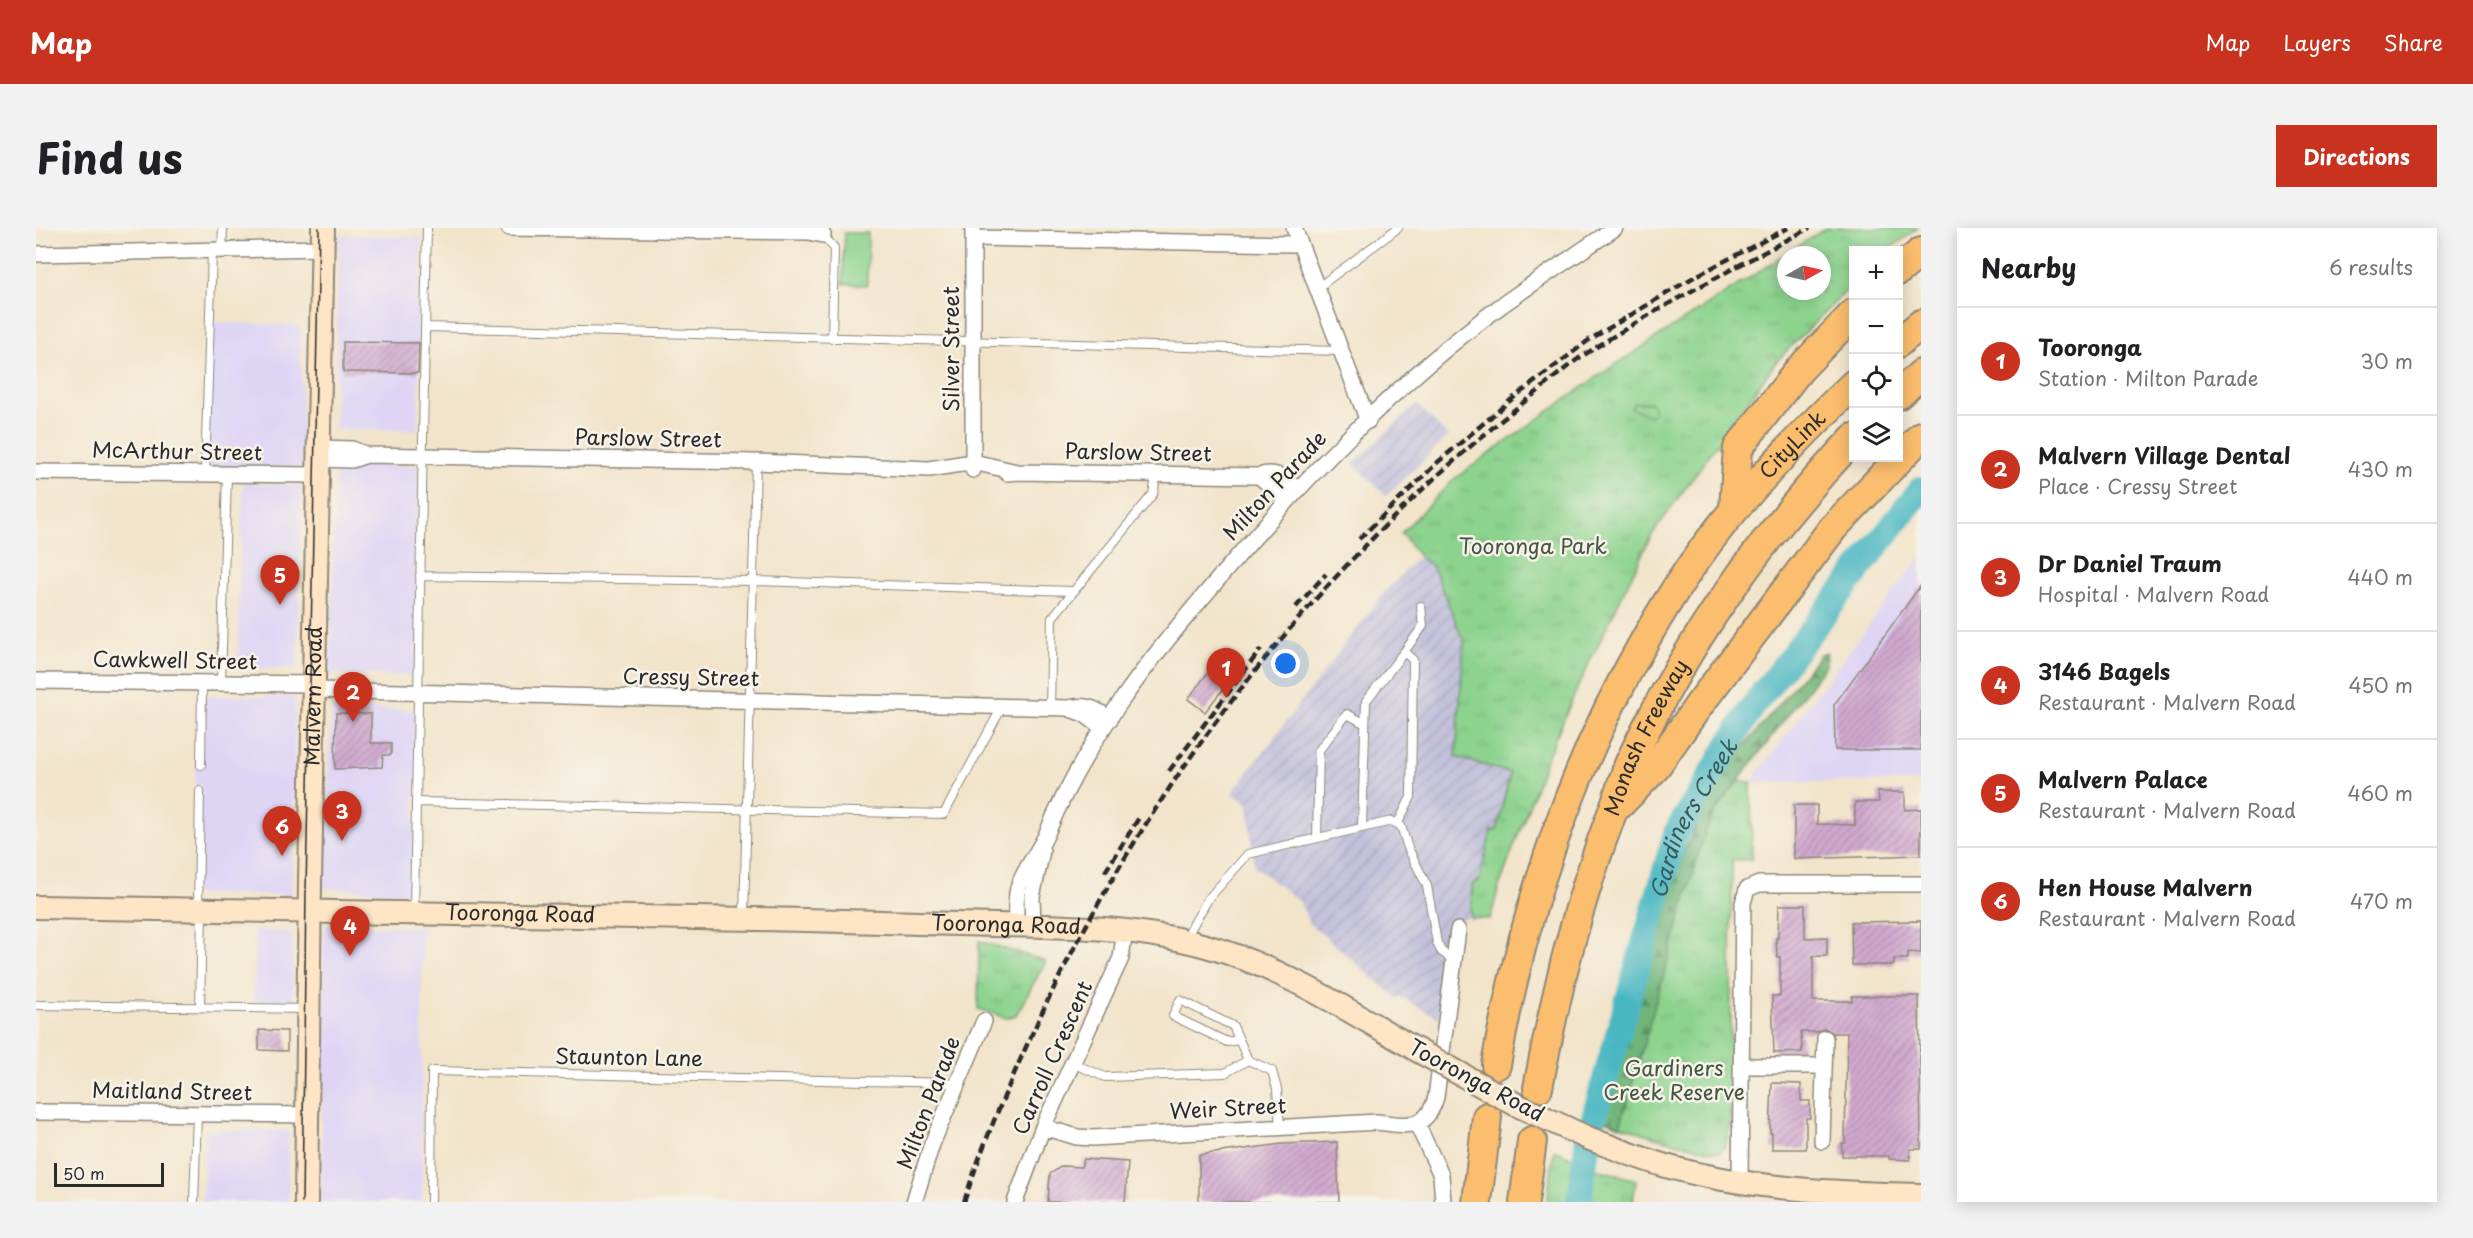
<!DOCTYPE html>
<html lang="en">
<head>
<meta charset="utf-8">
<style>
	body { margin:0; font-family:"Playpen Sans",sans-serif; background:#f2f2f2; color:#202124 }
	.controls { position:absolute; right:18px; top:18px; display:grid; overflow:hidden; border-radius:0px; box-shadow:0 3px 15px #0003 }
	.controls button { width:54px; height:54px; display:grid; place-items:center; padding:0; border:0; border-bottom:2px solid #e0e0e0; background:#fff; color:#202124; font:30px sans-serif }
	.compass { position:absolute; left:1741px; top:18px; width:54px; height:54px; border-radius:50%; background:#fff; box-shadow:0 3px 15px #0003; rotate:82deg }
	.scale { position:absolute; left:18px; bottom:15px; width:110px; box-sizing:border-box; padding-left:6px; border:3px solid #2b2b2b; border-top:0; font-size:16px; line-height:21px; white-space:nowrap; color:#2b2b2b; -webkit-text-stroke:4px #f7f3e8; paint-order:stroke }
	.you { position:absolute; left:1250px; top:436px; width:21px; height:21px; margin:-15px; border:4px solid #fff; border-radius:50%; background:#1a73e8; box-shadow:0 0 0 9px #1a73e833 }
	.badge { display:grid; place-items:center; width:39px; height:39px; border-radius:50%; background:#c8321e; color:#fff; font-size:20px; font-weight:700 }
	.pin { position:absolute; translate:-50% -50px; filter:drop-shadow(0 2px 3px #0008) }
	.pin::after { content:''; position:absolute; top:32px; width:21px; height:18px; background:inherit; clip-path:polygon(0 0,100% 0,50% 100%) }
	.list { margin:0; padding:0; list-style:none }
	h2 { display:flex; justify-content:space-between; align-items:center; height:78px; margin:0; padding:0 24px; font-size:26px }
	h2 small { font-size:20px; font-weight:400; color:#757577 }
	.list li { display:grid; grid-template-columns:39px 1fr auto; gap:18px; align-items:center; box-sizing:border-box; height:108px; padding:0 24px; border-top:2px solid #e0e0e0 }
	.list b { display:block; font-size:22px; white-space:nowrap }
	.list p { margin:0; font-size:20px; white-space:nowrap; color:#757577 }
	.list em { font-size:20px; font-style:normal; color:#757577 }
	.icon { flex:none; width:33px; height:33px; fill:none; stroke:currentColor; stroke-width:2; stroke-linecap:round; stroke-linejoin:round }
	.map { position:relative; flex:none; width:1885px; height:974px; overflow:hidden; border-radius:0px }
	header { display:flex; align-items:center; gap:36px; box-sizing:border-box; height:84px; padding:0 30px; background:#c8321e; color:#fff }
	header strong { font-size:28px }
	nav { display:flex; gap:33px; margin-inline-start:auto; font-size:21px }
	.intro { display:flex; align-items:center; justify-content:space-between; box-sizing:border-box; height:144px; padding:0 36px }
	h1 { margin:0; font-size:42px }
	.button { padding:15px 27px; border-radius:0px; background:#c8321e; color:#fff; font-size:21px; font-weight:700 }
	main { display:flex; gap:36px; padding:0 36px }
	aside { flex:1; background:#fff; border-radius:0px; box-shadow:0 3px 15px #0003 }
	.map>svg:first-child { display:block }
</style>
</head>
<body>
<header>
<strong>Map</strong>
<nav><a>Map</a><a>Layers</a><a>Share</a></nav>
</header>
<div class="intro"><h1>Find us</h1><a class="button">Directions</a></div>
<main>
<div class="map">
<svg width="1885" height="974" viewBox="0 0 1885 974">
	<defs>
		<pattern id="industrial-furrows" width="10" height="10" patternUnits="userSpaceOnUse" patternTransform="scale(1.5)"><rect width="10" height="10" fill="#c3c1db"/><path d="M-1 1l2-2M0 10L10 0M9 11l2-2" fill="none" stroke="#a8a6bc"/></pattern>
		<pattern id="grass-tufts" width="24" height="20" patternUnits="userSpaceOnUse" patternTransform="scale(1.5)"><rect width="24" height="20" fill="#8cd38e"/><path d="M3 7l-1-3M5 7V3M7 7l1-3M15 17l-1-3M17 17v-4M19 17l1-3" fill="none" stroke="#79b57b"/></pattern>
		<pattern id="forest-firs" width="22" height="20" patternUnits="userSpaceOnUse" patternTransform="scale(1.5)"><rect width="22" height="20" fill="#71b579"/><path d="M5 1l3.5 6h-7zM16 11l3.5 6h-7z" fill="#5d9363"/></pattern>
		<pattern id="building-hatch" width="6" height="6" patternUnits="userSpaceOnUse" patternTransform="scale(1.5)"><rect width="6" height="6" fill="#d1a9d0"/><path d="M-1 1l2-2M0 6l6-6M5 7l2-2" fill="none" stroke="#aa8aa9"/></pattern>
	</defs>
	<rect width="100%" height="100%" fill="#f7f3e8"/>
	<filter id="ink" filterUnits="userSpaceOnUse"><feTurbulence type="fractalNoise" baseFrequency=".0167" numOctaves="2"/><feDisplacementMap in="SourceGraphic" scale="12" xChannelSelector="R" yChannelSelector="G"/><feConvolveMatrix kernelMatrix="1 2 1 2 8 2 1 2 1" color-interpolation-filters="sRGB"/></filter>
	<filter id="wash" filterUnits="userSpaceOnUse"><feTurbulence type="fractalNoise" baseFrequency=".008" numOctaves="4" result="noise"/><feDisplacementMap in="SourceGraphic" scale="24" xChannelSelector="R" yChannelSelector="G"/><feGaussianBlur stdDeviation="1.35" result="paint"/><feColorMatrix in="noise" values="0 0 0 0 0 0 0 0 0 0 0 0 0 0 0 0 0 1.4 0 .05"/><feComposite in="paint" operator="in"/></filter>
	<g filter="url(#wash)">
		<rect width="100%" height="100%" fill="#f2e4ca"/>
		<path fill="#ded5f5" d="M 303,7 L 385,9 L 382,202 L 299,201 Z
			M 173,94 L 264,98 L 267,239 L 170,240 Z
			M 300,236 L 384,238 L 380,448 L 294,446 Z
			M 207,255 L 266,257 L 261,441 L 201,439 Z
			M 1885,328 L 1885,554 L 1715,554 Z
			M 160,468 L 259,469 L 256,667 L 158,666 Z
			M 296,479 L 384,483 L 375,665 L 287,660 Z
			M 288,698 L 386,699 L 386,974 L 285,974 Z
			M 219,703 L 256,704 L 257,774 L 218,773 Z
			M 170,902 L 252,902 L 252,974 L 166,974 Z"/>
		<path fill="url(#industrial-furrows)" d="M 1381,176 L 1412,208 L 1350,268 L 1317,235 Z
			M 1383,328 L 1397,339 L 1428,414 L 1420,529 L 1474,545 L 1461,603 L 1455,604 L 1443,653 L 1436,656 L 1435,690 L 1413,692 L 1403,790 L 1363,768 L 1361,770 L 1273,695 L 1264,674 L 1218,638 L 1212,575 L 1196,565 L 1347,366 Z"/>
		<path fill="url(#grass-tufts)" stroke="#5c7f5c" stroke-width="1.5" fill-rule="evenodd" d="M 1790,0 L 1882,0 L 1852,22 L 1818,22 L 1817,56 L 1740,134 L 1615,308 L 1543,456 L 1509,534 L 1463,659 L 1454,691 L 1435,690 L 1436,656 L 1443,653 L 1455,603 L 1461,602 L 1474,545 L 1420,529 L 1428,414 L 1397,339 L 1383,328 L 1365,305 L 1418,251 L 1571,142 ZM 1750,27 L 1786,27 L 1786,63 L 1750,63 Z
			M 1685,552 L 1715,554 L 1716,631 L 1696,632 L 1694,901 L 1689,918 L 1684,925 L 1619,909 L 1567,891 L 1647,627 L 1667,581 Z
			M 943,713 L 1010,733 L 980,787 L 970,790 L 942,781 Z
			M 1518,922 L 1565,942 L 1600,952 L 1597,974 L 1511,974 Z"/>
		<path fill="url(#forest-firs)" stroke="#4e7052" stroke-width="1.5" d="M 1790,424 L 1790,437 L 1676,588 L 1666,614 L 1584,898 L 1567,891 L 1623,700 L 1647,627 L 1667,581 L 1704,524 L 1784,426 Z"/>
		<path fill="#8cd38e" stroke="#5c7f5c" stroke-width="1.5" d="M 808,5 L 832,5 L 831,57 L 807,56 Z
			M 1598,175 L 1615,175 L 1619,184 L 1614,188 L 1595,180 Z"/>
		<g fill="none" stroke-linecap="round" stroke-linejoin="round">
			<path stroke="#49b7c2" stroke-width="26" id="s1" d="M 1543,974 L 1552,910 L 1640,605 L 1717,478 L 1885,261"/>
		</g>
		<g id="blocks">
			<path fill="url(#building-hatch)" d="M 307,114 L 383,115 L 382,145 L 307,144 Z
				M 1885,357 L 1885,522 L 1799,522 L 1798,477 Z
				M 1190,421 L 1207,435 L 1169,484 L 1152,471 Z
				M 300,485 L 335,486 L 335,515 L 355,515 L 355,527 L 347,527 L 346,539 L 299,541 Z
				M 1842,564 L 1869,564 L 1869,582 L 1885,581 L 1885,627 L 1758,631 L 1758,577 L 1781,577 L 1781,596 L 1819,597 L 1819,574 L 1843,574 Z
				M 1743,677 L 1769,677 L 1769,710 L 1791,709 L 1791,728 L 1777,728 L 1777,773 L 1816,773 L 1816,768 L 1883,768 L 1885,921 L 1874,921 L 1874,932 L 1853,931 L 1853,928 L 1806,928 L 1806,915 L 1809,915 L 1811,805 L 1797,805 L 1789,800 L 1781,804 L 1765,804 L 1766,824 L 1738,825 L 1736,768 L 1744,768 L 1744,729 L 1741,729 L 1740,710 L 1742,710 Z
				M 1885,693 L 1885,725 L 1872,724 L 1872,731 L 1858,731 L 1858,737 L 1816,737 L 1815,694 Z
				M 223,802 L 251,803 L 251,823 L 223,822 Z
				M 1736,855 L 1765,856 L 1765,873 L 1774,873 L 1774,890 L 1770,890 L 1770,921 L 1736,921 L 1736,905 L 1734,905 Z
				M 1301,914 L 1303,974 L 1163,974 L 1163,927 L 1246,916 Z
				M 1048,931 L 1092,934 L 1089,974 L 1012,974 L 1014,946 L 1026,938 L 1045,939 Z"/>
		</g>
	</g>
	<g filter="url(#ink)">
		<use href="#blocks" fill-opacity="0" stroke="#8e887a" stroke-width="1.5"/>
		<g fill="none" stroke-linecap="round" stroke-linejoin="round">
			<defs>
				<path id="service" d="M 787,7 L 798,20 L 796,111
					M 186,22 L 187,0
					M 1281,60 L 1362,0
					M 390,99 L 1305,123
					M 169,246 L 176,22
					M 384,348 L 718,353 L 1037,363
					M 1368,424 L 1387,398 L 1385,378
					M 185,455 L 191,246
					M 1014,480 L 1016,390 L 1117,266 L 1121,245
					M 165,537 L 166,455
					M 380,574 L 908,586 L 966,479
					M 1326,599 L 1330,473 L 1368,424 L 1377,432 L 1375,569 L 1362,595
					M 1281,609 L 1283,522 L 1311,486 L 1328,495
					M 162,679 L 164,563
					M 378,682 L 391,0
					M 708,689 L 720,234
					M 1149,711 L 1172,671 L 1212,626 L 1356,593 L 1365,598 L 1372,620 L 1391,658 L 1401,715 L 1405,723 L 1417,732
					M 0,777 L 271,781
					M 164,779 L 166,685
					M 1202,812 L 1191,814 L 1137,788 L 1144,772 L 1197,798 L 1212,832
					M 1036,835 L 1069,849 L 1189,845 L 1212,832 L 1236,843 L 1241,861 L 1244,899
					M 158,974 L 161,886
					M 395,974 L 396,843 L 920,855"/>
				<path id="minor" d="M 473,0 L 773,4 L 787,7
					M 1258,0 L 1332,193
					M 937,10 L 1257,16 L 1263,14
					M 0,26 L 287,20
					M 282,220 L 316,221 L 331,227
					M 282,231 L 316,232 L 331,227 L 720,234 L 893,241 L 937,234 L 981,244
					M 937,242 L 937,0
					M 0,244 L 282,247
					M 971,245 L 981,244 L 1223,248 C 1241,242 1247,250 1261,261
					M 1223,248 L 1252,272
					M 0,453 L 278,456
					M 278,462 L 1032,480 C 1050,476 1059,480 1074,491
					M 1034,481 L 1048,486 L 1067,500
					M 980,697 C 980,685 979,671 982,660 C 988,640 1003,624 1011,605 C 1048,516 1109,436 1172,363 C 1260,259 1356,158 1466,77 C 1503,51 1541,26 1579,0
					M 997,698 L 996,669 L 1006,623
					M 1705,838 L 1788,838
					M 0,884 L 271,887
					M 1381,896 L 1405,947 L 1407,974
					M 1007,899 L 1041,909 L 1056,910 L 1341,894 C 1370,897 1390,904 1400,869 L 1422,702
					M 1786,913 L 1789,810
					M 1704,952 L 1707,675 L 1711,661 L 1723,656 L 1885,656
					M 878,974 L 896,916 L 948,793
					M 979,974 L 1007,899 L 1085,730 L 1089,702"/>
				<g id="secondary">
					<path id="s2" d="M 0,679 C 257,682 513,686 769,692 C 833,694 897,695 960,697 C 1031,698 1102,699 1170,718 C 1245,739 1312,782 1379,821"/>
					<path d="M 1552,910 C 1578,920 1603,930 1630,938 C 1710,961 1802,965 1885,967"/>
					<path id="s3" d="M 270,974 L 274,654 L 287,0"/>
				</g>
				<g id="motorway">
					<path d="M 1862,43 L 1885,24"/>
					<path d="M 1862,115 L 1885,96"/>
					<path d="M 1862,167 L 1885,146"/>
					<path d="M 1698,281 L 1702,220 L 1763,142 L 1818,85"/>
					<path d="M 1583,577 L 1618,541 L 1663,477 L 1797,300 L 1885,208"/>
					<path id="s4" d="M 1460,837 C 1486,687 1533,544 1609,412 C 1635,366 1665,321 1699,281 C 1736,237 1776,196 1818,156"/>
					<path id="s5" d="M 1502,860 C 1520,764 1541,677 1576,585 C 1583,568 1587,550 1594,534 C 1650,413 1727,307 1818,210"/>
					<path d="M 1441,974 L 1451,889"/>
					<path d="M 1488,974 L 1496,913"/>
				</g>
			</defs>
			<use href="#service" stroke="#8e887a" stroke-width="10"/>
			<use href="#minor" stroke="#8e887a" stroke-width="18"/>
			<use href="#secondary" stroke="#8e887a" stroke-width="26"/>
			<use href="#motorway" stroke="#8e887a" stroke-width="32"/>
			<use href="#service" stroke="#fff" stroke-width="8"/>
			<use href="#minor" stroke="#fff" stroke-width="15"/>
			<use href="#secondary" stroke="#fde5c5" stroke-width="22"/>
			<use href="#motorway" stroke="#fbbd6e" stroke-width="28"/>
			<path stroke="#2b2b2b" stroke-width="1.5" d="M 266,974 L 270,663 L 283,0"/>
			<path stroke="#2b2b2b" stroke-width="4.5" stroke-dasharray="9 4.5" stroke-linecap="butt" d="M 1323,311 L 1402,234 L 1476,171 L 1553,112 L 1658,49 L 1752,0
				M 1260,379 L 1290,346
				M 1133,543 L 1225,421
				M 1069,644 L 1104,588
				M 928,974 C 945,921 967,870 990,819 C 1086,606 1218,420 1389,259 C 1425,226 1462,194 1501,164 C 1514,153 1528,141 1542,131 C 1616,82 1696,41 1774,0"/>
			<defs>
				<path id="secondary-bridge" d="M 1379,821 L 1481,877 L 1552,910"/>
			</defs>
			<use href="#secondary-bridge" stroke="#8e887a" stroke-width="26" stroke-linecap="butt"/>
			<use href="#secondary-bridge" stroke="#fde5c5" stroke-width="22"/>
		</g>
	</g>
	<g text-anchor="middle" stroke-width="5" stroke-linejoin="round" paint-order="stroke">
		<g font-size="21" fill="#2b2b2b" stroke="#f7f3e8">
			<text transform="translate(916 121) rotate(-90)" y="7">Silver Street</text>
			<text transform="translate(612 211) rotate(1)" y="7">Parslow Street</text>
			<text dy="7" stroke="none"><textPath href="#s4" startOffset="698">CityLink</textPath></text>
			<text transform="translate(141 224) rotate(1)" y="7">McArthur Street</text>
			<text transform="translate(1102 225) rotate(1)" y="7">Parslow Street</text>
			<text transform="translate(1239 258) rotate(-47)" y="7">Milton Parade</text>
			<text transform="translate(139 433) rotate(1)" y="7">Cawkwell Street</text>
			<text transform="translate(655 450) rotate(1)" y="7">Cressy Street</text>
			<text dy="7" stroke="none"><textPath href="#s3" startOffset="506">Malvern Road</textPath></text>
			<text dy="7" stroke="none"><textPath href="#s5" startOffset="368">Monash Freeway</textPath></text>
			<text dy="7" stroke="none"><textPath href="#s2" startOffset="484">Tooronga Road</textPath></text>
			<text dy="7" stroke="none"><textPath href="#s2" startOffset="970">Tooronga Road</textPath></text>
			<text transform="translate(593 830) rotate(1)" y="7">Staunton Lane</text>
			<text transform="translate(1017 830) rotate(-66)" y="7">Carroll Crescent</text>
			<text transform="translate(1440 853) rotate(28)" y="7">Tooronga Road</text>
			<text transform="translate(136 864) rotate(1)" y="7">Maitland Street</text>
			<text transform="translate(893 875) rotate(-69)" y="7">Milton Parade</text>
			<text transform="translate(1192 881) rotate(-3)" y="7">Weir Street</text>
		</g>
		<g font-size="21" fill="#435544" stroke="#f7f3e8">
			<text x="1497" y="326">Tooronga Park</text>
			<text x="1638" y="848">Gardiners<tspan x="1638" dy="24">Creek Reserve</tspan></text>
		</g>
		<g font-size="22" font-style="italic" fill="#365c60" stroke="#f7f3e8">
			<text dy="8" stroke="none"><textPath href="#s1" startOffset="402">Gardiners Creek</textPath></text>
		</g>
	</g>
</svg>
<div class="controls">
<button>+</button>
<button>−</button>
<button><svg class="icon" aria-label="locate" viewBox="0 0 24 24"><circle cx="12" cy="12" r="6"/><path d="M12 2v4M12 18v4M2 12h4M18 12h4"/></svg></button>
<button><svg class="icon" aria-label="layers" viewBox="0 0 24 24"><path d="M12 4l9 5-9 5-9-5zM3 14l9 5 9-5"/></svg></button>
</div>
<svg class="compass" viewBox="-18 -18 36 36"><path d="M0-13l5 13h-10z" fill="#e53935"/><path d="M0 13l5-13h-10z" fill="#757577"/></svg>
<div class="scale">50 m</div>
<div class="you"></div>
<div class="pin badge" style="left:1190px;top:470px">1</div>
<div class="pin badge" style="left:317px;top:494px">2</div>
<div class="pin badge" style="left:306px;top:613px">3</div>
<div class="pin badge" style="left:314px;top:728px">4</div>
<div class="pin badge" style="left:244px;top:377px">5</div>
<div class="pin badge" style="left:246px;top:628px">6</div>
</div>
<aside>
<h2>Nearby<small>6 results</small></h2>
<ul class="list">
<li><span class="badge">1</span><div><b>Tooronga</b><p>Station · Milton Parade</p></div><em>30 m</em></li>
<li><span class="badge">2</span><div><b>Malvern Village Dental</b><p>Place · Cressy Street</p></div><em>430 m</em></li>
<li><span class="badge">3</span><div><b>Dr Daniel Traum</b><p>Hospital · Malvern Road</p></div><em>440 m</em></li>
<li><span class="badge">4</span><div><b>3146 Bagels</b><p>Restaurant · Malvern Road</p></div><em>450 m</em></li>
<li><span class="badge">5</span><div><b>Malvern Palace</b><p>Restaurant · Malvern Road</p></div><em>460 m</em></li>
<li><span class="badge">6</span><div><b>Hen House Malvern</b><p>Restaurant · Malvern Road</p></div><em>470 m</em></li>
</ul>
</aside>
</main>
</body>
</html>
